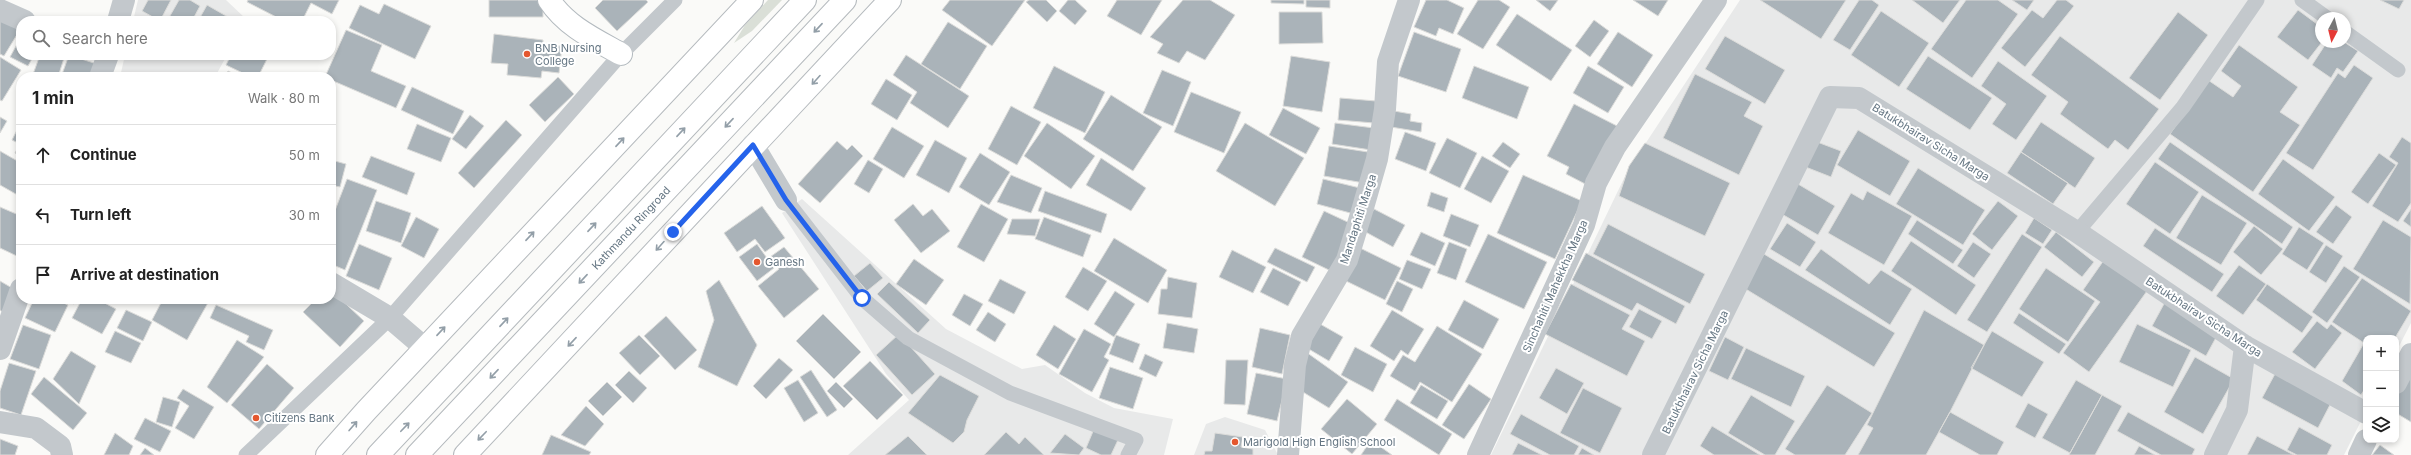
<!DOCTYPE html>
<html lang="en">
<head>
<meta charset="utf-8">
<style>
	body { margin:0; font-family:Inter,sans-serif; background:#f2f2f2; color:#222 }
	.controls { position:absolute; right:12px; bottom:12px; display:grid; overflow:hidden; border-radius:8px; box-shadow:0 2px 6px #0003 }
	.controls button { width:36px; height:36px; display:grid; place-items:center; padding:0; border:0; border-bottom:1px solid #e0e0e0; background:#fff; color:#222; font:20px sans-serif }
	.compass { position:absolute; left:2315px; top:12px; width:36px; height:36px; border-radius:50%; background:#fff; box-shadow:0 2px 6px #0003; rotate:187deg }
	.stop { position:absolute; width:12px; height:12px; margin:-9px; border:3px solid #2563eb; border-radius:50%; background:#fff }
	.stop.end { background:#2563eb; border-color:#fff; box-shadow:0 1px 4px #0008 }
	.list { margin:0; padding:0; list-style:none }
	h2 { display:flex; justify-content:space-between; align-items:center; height:52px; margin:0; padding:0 16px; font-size:17px }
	h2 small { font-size:13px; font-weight:400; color:#767676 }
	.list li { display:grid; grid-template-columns:26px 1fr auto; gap:12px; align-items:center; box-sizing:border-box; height:60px; padding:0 16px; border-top:1px solid #e0e0e0 }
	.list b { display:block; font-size:15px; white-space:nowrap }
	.list em { font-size:13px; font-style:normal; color:#767676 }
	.icon { flex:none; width:22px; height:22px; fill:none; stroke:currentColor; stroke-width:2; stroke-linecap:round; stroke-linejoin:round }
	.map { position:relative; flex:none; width:2411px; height:455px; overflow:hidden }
	.search { position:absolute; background:#fff; box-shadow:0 2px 6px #0003; left:16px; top:16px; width:320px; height:44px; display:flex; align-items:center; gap:10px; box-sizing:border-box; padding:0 14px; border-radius:16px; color:#767676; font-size:15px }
	.panel { position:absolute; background:#fff; box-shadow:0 2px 6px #0003; left:16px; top:72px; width:320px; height:232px; border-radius:16px }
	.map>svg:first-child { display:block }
</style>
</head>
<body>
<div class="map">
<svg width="2411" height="455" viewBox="0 0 2411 455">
	<rect width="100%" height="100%" fill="#fafaf8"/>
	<path fill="#e8e9e9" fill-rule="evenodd" d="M 138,0 L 226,0 L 245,18 L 243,21 L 133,21 Z
		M 1740,0 L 2411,0 L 2411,323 L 2396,352 L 2396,338 L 2366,338 L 2366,411 L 2344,455 L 1491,455 L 1628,170 ZM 2321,18 L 2345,18 L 2345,42 L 2321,42 Z
		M 125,55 L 227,55 L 215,77 L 120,77 Z
		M 802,199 L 946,329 L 1022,369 L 1045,365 L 1085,393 L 1114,408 L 1173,419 L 1164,455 L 848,455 L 909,400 L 886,374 L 782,213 Z
		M 1225,417 L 1265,430 L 1278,455 L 1194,455 L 1206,424 Z"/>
	<path fill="#dadfd7" d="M 768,0 L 782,0 L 752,31 L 734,43 L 745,25 Z"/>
	<path fill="#aab3b9" stroke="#dcdcda" d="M 148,0 L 171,0 L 160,21 L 142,11 Z
		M 179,0 L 190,0 L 200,6 L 192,21 L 167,21 Z
		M 248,0 L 339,0 L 332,14 L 311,3 L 302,21 L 284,21 L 247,2 Z
		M 489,0 L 543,0 L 543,17 L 489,17 Z
		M 603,0 L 646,0 L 648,2 L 617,31 L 595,8 Z
		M 950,0 L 1025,0 L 992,46 L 942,10 Z
		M 1029,0 L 1046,0 L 1057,11 L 1047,22 L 1026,2 Z
		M 1068,0 L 1075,0 L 1087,11 L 1075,25 L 1059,11 Z
		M 1117,0 L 1162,0 L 1141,35 L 1107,16 Z
		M 1183,0 L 1210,0 L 1235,15 L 1205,60 L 1187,51 L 1179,63 L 1157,53 L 1163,44 L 1150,37 Z
		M 1271,0 L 1304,0 L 1304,4 L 1271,3 Z
		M 1306,0 L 1330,0 L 1330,8 L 1306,7 Z
		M 1426,0 L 1447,0 L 1464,8 L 1453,34 L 1439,28 L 1436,36 L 1414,27 Z
		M 1478,0 L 1499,0 L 1510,7 L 1483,49 L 1457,34 Z
		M 1536,0 L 1558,0 L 1550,11 Z
		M 1633,0 L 1668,0 L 1658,16 Z
		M 1760,0 L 1846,0 L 1821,39 Z
		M 1859,0 L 1872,0 L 1879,5 L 1850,50 L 1833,40 Z
		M 1912,0 L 1960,0 L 1943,23 Z
		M 1966,0 L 1998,0 L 2018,14 L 1972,78 L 1931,49 Z
		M 2012,0 L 2034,0 L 2027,10 Z
		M 2057,0 L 2066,0 L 2074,6 L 2025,67 L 2001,48 L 2032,10 L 2043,18 Z
		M 2380,0 L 2404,0 L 2399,9 Z
		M 384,4 L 431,26 L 415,59 L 349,28 L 360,5 L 379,14 Z
		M 207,5 L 235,21 L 198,21 Z
		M 2298,10 L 2321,27 L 2322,42 L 2308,60 L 2277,37 Z
		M 1881,11 L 1929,43 L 1899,87 L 1851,55 Z
		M 1279,12 L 1322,12 L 1323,43 L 1279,44 Z
		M 2178,12 L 2208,35 L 2160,100 L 2129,78 Z
		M 1517,14 L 1572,50 L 1551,81 L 1496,45 Z
		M 0,16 L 21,28 L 4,56 L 0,54 Z
		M 1594,20 L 1609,31 L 1590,57 L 1575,46 Z
		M 948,22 L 987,46 L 960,89 L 921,64 Z
		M 346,30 L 382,45 L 371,71 L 406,86 L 396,108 L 331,80 L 331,77 L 325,77 Z
		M 1414,32 L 1461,49 L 1446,92 L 1398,76 Z
		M 1618,32 L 1653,55 L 1632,87 L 1597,64 Z
		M 494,34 L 543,40 L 543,44 L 562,46 L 559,73 L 542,71 L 541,78 L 507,75 L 508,64 L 491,63 Z
		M 1725,36 L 1785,70 L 1765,104 L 1705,69 Z
		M 2060,36 L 2159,109 L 2128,150 L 2115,140 L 2108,149 L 2060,114 L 2068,102 L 2031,75 Z
		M 21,37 L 21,55 L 34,55 L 28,66 L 10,57 Z
		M 2327,42 L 2344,42 L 2358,51 L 2343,72 L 2337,68 L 2331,78 L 2312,65 Z
		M 2239,45 L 2298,87 L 2280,112 L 2300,125 L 2253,192 L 2170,134 L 2208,80 L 2233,97 L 2241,86 L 2221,71 Z
		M 40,55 L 65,55 L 58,77 L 32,77 Z
		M 69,55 L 103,66 L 99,77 L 61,77 Z
		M 231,55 L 269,55 L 258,77 L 251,77 L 226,65 Z
		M 906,55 L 969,96 L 948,128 L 910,103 L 917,92 L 893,75 Z
		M 1291,56 L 1330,62 L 1322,112 L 1283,106 Z
		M 1928,56 L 1992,98 L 1970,130 L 1906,89 Z
		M 0,57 L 21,70 L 2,101 L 0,100 Z
		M 1998,61 L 2047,96 L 2016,140 L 1992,124 L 2006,104 L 1981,86 Z
		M 2354,65 L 2373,78 L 2313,170 L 2286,153 L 2338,73 L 2345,78 Z
		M 1054,66 L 1105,92 L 1085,133 L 1033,108 Z
		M 1474,66 L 1529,87 L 1517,119 L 1462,98 Z
		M 1588,66 L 1624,87 L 1608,113 L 1573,93 Z
		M 1162,70 L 1191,82 L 1173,126 L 1143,113 Z
		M 228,71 L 240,77 L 225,77 Z
		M 1695,74 L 1752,102 L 1744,116 L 1763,126 L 1739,175 L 1663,138 Z
		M 558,77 L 574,94 L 545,122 L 529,105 Z
		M 886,79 L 912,95 L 897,120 L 871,104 Z
		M 412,87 L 464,111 L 453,134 L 401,110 Z
		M 1191,92 L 1241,112 L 1224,153 L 1174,132 Z
		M 1111,95 L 1162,127 L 1133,171 L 1083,139 Z
		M 1340,98 L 1376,101 L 1374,123 L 1338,120 Z
		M 1574,104 L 1621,128 L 1591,187 L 1566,174 L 1569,167 L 1547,156 Z
		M 1011,106 L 1041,122 L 1017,165 L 988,149 Z
		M 1283,108 L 1320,128 L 1306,154 L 1269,135 Z
		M 1394,111 L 1411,114 L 1410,121 L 1422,123 L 1421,132 L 1391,127 Z
		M 470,115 L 484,126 L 466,149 L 452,139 Z
		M 0,117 L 7,121 L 0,133 Z
		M 506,120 L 522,135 L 474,188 L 458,173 Z
		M 21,122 L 21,156 L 15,153 L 20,144 L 12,140 Z
		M 2041,122 L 2095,158 L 2075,188 L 2021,152 Z
		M 1047,123 L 1095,156 L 1071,189 L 1024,156 Z
		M 1245,123 L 1304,158 L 1275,206 L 1216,171 Z
		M 1335,123 L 1374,128 L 1371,150 L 1332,144 Z
		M 417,124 L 451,138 L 441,162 L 407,149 Z
		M 892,127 L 924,146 L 904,178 L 873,159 Z
		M 1858,130 L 1910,161 L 1890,196 L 1837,165 Z
		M 1405,132 L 1436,143 L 1426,171 L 1395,159 Z
		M 2402,137 L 2411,143 L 2411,203 L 2398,222 L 2372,206 L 2398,163 L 2389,157 Z
		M 1447,138 L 1477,153 L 1460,188 L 1429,173 Z
		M 935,140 L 967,158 L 949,193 L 916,175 Z
		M 1812,140 L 1841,151 L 1831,177 L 1803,166 Z
		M 837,141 L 847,150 L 852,145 L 863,156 L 820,203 L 798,184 Z
		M 1503,142 L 1520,154 L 1510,168 L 1492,156 Z
		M 2170,142 L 2293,227 L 2282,244 L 2158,159 Z
		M 1645,143 L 1730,183 L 1705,236 L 1619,196 L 1629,166 Z
		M 1329,146 L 1368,152 L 1364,183 L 1324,176 Z
		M 0,151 L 21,163 L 21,197 L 0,185 Z
		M 2021,152 L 2068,183 L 2053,204 L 2007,173 Z
		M 980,153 L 1010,172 L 989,205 L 959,187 Z
		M 2379,153 L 2396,165 L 2368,204 L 2351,192 Z
		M 371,156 L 415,173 L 407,195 L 362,177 Z
		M 1482,156 L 1509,171 L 1491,203 L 1464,189 Z
		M 1101,158 L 1146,188 L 1131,211 L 1086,185 Z
		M 2283,159 L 2335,197 L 2309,231 L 2258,194 Z
		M 331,160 L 346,164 L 340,187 L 331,185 Z
		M 868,160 L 883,169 L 869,193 L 854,184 Z
		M 2155,162 L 2199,192 L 2170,234 L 2126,204 Z
		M 1918,168 L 1985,210 L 1963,245 L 1896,204 Z
		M 1011,175 L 1042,188 L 1031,213 L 997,202 Z
		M 1523,175 L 1582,201 L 1555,259 L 1497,233 Z
		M 347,179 L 377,190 L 345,270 L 331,264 L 331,221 Z
		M 1323,179 L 1360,188 L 1354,214 L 1317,204 Z
		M 1798,184 L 1835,206 L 1818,235 L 1780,213 Z
		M 1045,191 L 1107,214 L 1101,233 L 1038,211 Z
		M 1867,191 L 1912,216 L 1884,265 L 1828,233 L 1851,193 L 1863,200 Z
		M 1431,192 L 1448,198 L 1444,212 L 1427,206 Z
		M 2202,195 L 2247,223 L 2221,265 L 2176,238 Z
		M 376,201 L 411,213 L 401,243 L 366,231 Z
		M 1998,201 L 2018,216 L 1992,250 L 1972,234 Z
		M 913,204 L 923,216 L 932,209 L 950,231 L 921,253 L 894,220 Z
		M 981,204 L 1008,219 L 984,262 L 957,247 Z
		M 2336,205 L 2352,217 L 2333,244 L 2316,232 Z
		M 762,206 L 785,238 L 765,252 L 755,239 L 737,252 L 724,233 Z
		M 0,207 L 21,216 L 21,258 L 0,248 Z
		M 1374,209 L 1405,225 L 1393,247 L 1362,230 Z
		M 2411,209 L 2411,227 L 2403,221 Z
		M 1324,211 L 1354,225 L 1331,271 L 1302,257 Z
		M 1451,214 L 1479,225 L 1470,247 L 1443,236 Z
		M 416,217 L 439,229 L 424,258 L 401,246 Z
		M 1044,217 L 1091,235 L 1083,257 L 1035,239 Z
		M 2034,218 L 2052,230 L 2043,244 L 2025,233 Z
		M 1012,219 L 1040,219 L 1035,236 L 1007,234 Z
		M 1917,220 L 1963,250 L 1953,264 L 1908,234 Z
		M 2383,220 L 2411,237 L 2410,304 L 2353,269 Z
		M 1787,223 L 1816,242 L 1800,267 L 1770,249 Z
		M 1608,224 L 1705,274 L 1690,304 L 1593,254 Z
		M 2254,226 L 2283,249 L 2261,275 L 2233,252 Z
		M 2299,227 L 2324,243 L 2307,270 L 2282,254 Z
		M 2155,228 L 2224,274 L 2212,292 L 2143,246 Z
		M 1421,232 L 1445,243 L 1435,266 L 1410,255 Z
		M 2056,232 L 2094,262 L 2082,277 L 2044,247 Z
		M 1488,234 L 1547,262 L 1524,309 L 1465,282 Z
		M 2022,234 L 2042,247 L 1987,332 L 1967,320 Z
		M 1114,238 L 1167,270 L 1148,303 L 1094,271 Z
		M 1911,241 L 1976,285 L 1956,315 L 1891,271 Z
		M 1449,242 L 1467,249 L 1456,280 L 1437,273 Z
		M 1973,242 L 1991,254 L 1974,278 L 1957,266 Z
		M 359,244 L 392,258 L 379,290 L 346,276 Z
		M 757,244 L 774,268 L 757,281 L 739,257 Z
		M 2326,245 L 2343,256 L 2326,283 L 2309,272 Z
		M 784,247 L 819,289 L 784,318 L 758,286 L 779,269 L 770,257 Z
		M 1275,248 L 1315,267 L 1307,282 L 1267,262 Z
		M 1360,248 L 1401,268 L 1385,300 L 1344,280 Z
		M 1821,249 L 1869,284 L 1881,270 L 1912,289 L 1890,325 L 1805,270 Z
		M 1232,250 L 1266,267 L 1253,293 L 1219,277 Z
		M 1586,253 L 1685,306 L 1676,324 L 1637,303 L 1632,311 L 1572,280 Z
		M 1764,254 L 1895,333 L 1874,367 L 1744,288 Z
		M 914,259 L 944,280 L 926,305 L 896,284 Z
		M 1407,260 L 1431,269 L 1422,289 L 1399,279 Z
		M 2104,260 L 2147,291 L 2089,372 L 2063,353 L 2100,302 L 2083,290 Z
		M 870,263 L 883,278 L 867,291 L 854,276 Z
		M 2239,265 L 2266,284 L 2243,315 L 2216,296 Z
		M 2344,266 L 2360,277 L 2327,323 L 2312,312 Z
		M 1083,267 L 1107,281 L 1088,311 L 1065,297 Z
		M 1273,268 L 1301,282 L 1288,306 L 1260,292 Z
		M 2046,268 L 2095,301 L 2068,342 L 2019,309 Z
		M 1168,277 L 1197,283 L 1192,318 L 1158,314 L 1161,289 L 1167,289 Z
		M 2362,278 L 2411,311 L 2395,338 L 2366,338 L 2366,387 L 2361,395 L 2342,381 L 2364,343 L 2332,322 Z
		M 1000,279 L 1026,292 L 1014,314 L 988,301 Z
		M 719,280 L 757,345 L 737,386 L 698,367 L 714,320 L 706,291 Z
		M 0,281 L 19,292 L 5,314 L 0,310 Z
		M 1397,281 L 1413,289 L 1402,312 L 1386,304 Z
		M 889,282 L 930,320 L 918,333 L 877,294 Z
		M 1571,284 L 1630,315 L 1622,329 L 1645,341 L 1627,376 L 1545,334 Z
		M 2267,284 L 2313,317 L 2302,333 L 2256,300 Z
		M 331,290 L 364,321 L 340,347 L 303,312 L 316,299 L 331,299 Z
		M 1115,291 L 1135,304 L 1114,337 L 1094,324 Z
		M 964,294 L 983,304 L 970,326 L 952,315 Z
		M 34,299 L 55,299 L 68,305 L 55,332 L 25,318 Z
		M 64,299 L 76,299 L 74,304 Z
		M 82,299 L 97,299 L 116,309 L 102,334 L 72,318 Z
		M 107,299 L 117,299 L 115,303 Z
		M 163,299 L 205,299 L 209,301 L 187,340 L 152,320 Z
		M 1464,300 L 1499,319 L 1483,349 L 1448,330 Z
		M 2165,302 L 2219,332 L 2206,356 L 2152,326 Z
		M 216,305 L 273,330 L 264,350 L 246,342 L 249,336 L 210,318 Z
		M 1639,309 L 1662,321 L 1652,339 L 1629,327 Z
		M 126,310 L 152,322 L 143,341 L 117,328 Z
		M 1392,310 L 1424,329 L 1408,355 L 1401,350 L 1394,361 L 1370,346 Z
		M 1924,310 L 1984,345 L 1950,412 L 1926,455 L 1858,455 L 1873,428 L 1867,425 Z
		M 988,312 L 1006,324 L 995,342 L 976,330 Z
		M 2019,313 L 2066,344 L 2059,354 L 2013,323 Z
		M 823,314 L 861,352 L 834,379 L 796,341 Z
		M 666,316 L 697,350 L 675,370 L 644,336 Z
		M 2317,321 L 2327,329 L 2331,324 L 2342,333 L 2315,369 L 2292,352 Z
		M 1167,323 L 1198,329 L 1194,353 L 1163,348 Z
		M 1320,324 L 1343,337 L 1329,361 L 1307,348 Z
		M 2137,324 L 2191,350 L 2173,387 L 2119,362 Z
		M 23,325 L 51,335 L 39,369 L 10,359 Z
		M 1054,325 L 1076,339 L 1058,369 L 1036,355 Z
		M 1437,326 L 1482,354 L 1452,402 L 1420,382 L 1415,391 L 1390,376 L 1403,355 L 1415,362 Z
		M 1260,328 L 1290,335 L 1282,374 L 1252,367 Z
		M 1084,329 L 1111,344 L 1104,357 L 1109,360 L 1092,392 L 1059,374 Z
		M 115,331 L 141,343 L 131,363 L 105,352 Z
		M 1992,331 L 2044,362 L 2022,397 L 1971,368 Z
		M 899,334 L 935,374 L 912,395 L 876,355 Z
		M 639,335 L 660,356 L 640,375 L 619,353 Z
		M 1116,335 L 1140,344 L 1133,363 L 1109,354 Z
		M 1725,337 L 1744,347 L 1728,380 L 1709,371 Z
		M 237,340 L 264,357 L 227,403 L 207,387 Z
		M 1355,347 L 1387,364 L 1373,392 L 1341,375 Z
		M 1746,348 L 1805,376 L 1791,407 L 1731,379 Z
		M 71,351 L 96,366 L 79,404 L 53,379 Z
		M 1306,352 L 1348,382 L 1329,408 L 1298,389 Z
		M 1145,354 L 1163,362 L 1156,377 L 1139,369 Z
		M 2195,357 L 2234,379 L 2203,434 L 2164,412 Z
		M 779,358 L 793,370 L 766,399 L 753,386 Z
		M 1226,360 L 1248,360 L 1245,405 L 1224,404 Z
		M 870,361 L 903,395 L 877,420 L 843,386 Z
		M 9,363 L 36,371 L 21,415 L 0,408 L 0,391 Z
		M 267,364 L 294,388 L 259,429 L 231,405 Z
		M 1110,367 L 1143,378 L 1133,409 L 1099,398 Z
		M 1556,368 L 1584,383 L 1567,414 L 1539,398 Z
		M 811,370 L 837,410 L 827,417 L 800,377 Z
		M 2411,370 L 2411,422 L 2396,413 L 2396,386 Z
		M 629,371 L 647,388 L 633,403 L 615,385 Z
		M 2276,372 L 2332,401 L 2318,428 L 2262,398 Z
		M 1256,373 L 1287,379 L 1277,421 L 1247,414 Z
		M 940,375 L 979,396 L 967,420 L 964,432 L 953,443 L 908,413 Z
		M 44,377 L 87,413 L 73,430 L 31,394 Z
		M 798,380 L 818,413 L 804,422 L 784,388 Z
		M 2076,380 L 2102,395 L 2070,453 L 2042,438 Z
		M 607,382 L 622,397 L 603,416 L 588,401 Z
		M 836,382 L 853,399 L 844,408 L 827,391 Z
		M 1469,384 L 1491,399 L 1464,439 L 1442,425 Z
		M 1421,385 L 1448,401 L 1437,419 L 1410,403 Z
		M 1827,385 L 1872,413 L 1845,455 L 1795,455 L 1785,449 Z
		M 1583,388 L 1622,408 L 1600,453 L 1560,433 Z
		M 183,389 L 214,407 L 194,439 L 175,428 L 189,406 L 177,398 Z
		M 1751,395 L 1795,421 L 1775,455 L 1765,455 L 1728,433 Z
		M 2102,395 L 2122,406 L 2095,455 L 2069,455 Z
		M 163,397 L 180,402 L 172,427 L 156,422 Z
		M 1347,399 L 1377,424 L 1352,454 L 1321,429 Z
		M 1397,399 L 1452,434 L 1439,455 L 1384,420 Z
		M 2028,403 L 2048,414 L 2035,438 L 2015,427 Z
		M 586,406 L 604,424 L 585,446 L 561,435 Z
		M 1950,412 L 2004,442 L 1997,455 L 1980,455 L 1939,432 Z
		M 2128,412 L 2195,449 L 2192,455 L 2161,455 L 2117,431 Z
		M 1521,414 L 1579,446 L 1574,455 L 1550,455 L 1510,434 Z
		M 145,418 L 171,431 L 160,452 L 134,439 Z
		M 1712,426 L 1760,455 L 1714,455 L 1700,446 Z
		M 2299,427 L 2332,445 L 2327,455 L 2297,455 L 2287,450 Z
		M 1094,429 L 1118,440 L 1111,455 L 1101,455 L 1086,448 Z
		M 1006,432 L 1019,444 L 1025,437 L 1044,455 L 984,455 Z
		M 115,433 L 133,446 L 129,455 L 104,455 Z
		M 1215,433 L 1243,437 L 1241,447 L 1253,449 L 1253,455 L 1204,455 L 1205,451 L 1212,451 Z
		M 1065,434 L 1084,448 L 1079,455 L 1050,453 Z
		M 551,435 L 591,452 L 589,455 L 542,455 Z
		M 908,436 L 927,455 L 885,455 Z
		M 2257,436 L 2294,455 L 2247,455 Z
		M 0,439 L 18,446 L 15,455 L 0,455 Z
		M 1371,440 L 1392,455 L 1361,455 Z
		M 1518,443 L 1542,455 L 1512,455 Z
		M 2380,445 L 2394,455 L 2372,455 Z
		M 2139,446 L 2155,455 L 2134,455 Z
		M 145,448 L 154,455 L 140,455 Z
		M 1582,448 L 1594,455 L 1578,455 Z"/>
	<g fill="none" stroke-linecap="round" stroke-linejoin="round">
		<defs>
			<path id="secondary" d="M 549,0 C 566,26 594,39 621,54"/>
			<path id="primary" d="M 327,455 L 366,411 L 752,0
				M 465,455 L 890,0"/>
			<path id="trunk" d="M 378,455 L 805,0
				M 417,455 L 845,0"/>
		</defs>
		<use href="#secondary" stroke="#b3babf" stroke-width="24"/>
		<use href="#primary" stroke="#b5babe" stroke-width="24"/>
		<use href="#trunk" stroke="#b4b9bd" stroke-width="24"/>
		<path stroke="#c3c8cc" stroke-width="15" d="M 2302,0 L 2327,18
			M 2345,32 L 2398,70
			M 786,200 L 862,298 L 908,338 L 1010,393 L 1136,440 L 1128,455
			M 2077,232 L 2183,107 L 2257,0
			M 246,455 L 390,318 L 621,54 L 675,0"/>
		<path stroke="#c3c8cc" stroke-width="22" d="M 0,10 L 25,21
			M 118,21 L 124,0
			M 100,77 L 108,55
			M 753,145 L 786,200
			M 331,283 L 390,318 L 425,348
			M 0,349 L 21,289
			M 2396,383 L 2411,354
			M 0,422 L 36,428 L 60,446 L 62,455
			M 1288,455 L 1295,365 L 1302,336 L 1347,260 L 1362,211 L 1377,159 L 1385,109 L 1388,62 L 1409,0
			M 1653,455 L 1830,97 L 1859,98 L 2077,232 L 2245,346 L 2366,413
			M 2215,455 L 2237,410 L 2245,346
			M 2359,455 L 2366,440"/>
		<path stroke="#c3c8cc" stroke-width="22" d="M 1478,455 L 1584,225 L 1596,183 L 1615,147 L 1716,0"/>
		<use href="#secondary" stroke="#fff" stroke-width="22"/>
		<use href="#primary" stroke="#fff" stroke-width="22"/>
		<use href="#trunk" stroke="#fff" stroke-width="22"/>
	</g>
	<defs><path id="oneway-shaft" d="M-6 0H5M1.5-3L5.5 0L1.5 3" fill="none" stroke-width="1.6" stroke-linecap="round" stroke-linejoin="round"/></defs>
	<g stroke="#939fa8">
		<use href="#oneway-shaft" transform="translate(818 28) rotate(133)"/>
		<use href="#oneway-shaft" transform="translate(816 80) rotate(132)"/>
		<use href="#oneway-shaft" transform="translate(729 123) rotate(133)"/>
		<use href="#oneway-shaft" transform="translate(681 132) rotate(-47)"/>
		<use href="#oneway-shaft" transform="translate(620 142) rotate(-47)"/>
		<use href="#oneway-shaft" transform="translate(592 227) rotate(-47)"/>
		<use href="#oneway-shaft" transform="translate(530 236) rotate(-47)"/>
		<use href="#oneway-shaft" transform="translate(660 246) rotate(132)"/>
		<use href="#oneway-shaft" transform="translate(583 279) rotate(133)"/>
		<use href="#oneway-shaft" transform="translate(504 322) rotate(-47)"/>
		<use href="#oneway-shaft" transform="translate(441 331) rotate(-47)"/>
		<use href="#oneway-shaft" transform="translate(572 342) rotate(133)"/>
		<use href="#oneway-shaft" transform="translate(494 374) rotate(133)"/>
		<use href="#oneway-shaft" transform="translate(353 426) rotate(-49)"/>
		<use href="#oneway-shaft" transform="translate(405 427) rotate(-46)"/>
		<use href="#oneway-shaft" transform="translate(482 436) rotate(134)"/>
	</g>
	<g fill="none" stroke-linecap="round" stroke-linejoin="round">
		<path stroke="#2563eb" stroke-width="5" d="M 673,232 L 753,145 L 786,200 L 862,298"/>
	</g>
	<g fill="#e4572e" stroke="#fff" stroke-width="1.5">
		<circle cx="527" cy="54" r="4"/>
		<circle cx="757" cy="262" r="4"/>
		<circle cx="256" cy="418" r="4"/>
		<circle cx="1235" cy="442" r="4"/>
	</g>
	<g text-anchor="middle" stroke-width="4" stroke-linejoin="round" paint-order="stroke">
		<g font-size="11" fill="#657683" stroke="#fff" text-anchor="start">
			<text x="535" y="52">BNB Nursing<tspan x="535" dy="13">College</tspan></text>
			<text x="765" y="266">Ganesh</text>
			<text x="264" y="422">Citizens Bank</text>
			<text x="1243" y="446">Marigold High English School</text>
		</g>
		<g font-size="11" fill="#657683" stroke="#fff">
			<text transform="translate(1931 142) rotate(32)" y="4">Batukbhairav Sicha Marga</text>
			<text transform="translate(1358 219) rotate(-72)" y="4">Mandaphiti Marga</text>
			<text transform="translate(631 228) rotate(-47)" y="4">Kathmandu Ringroad</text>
			<text transform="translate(1555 286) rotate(-66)" y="4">Sinchahiti Mahekkha Marga</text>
			<text transform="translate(2204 317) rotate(33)" y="4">Batukbhairav Sicha Marga</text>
			<text transform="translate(1695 372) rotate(-64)" y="4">Batukbhairav Sicha Marga</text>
		</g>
	</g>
</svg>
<div class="controls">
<button>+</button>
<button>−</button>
<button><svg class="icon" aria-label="layers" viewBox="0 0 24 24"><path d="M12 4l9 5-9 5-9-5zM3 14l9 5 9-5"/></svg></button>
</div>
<svg class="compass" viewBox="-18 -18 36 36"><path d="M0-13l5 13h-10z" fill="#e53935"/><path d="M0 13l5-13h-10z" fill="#767676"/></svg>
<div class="stop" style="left:862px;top:298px"></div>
<div class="stop end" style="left:673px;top:232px"></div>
<div class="search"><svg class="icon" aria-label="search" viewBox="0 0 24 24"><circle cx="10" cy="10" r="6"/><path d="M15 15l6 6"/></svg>Search here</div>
<section class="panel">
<h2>1 min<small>Walk · 80 m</small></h2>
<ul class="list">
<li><svg class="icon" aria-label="ahead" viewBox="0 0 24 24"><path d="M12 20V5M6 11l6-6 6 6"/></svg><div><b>Continue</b></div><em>50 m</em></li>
<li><svg class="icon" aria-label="left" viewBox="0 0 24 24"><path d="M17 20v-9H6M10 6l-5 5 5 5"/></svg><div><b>Turn left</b></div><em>30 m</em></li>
<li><svg class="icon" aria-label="arrive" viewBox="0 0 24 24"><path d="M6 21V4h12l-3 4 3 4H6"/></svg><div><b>Arrive at destination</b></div></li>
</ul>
</section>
</div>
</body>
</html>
